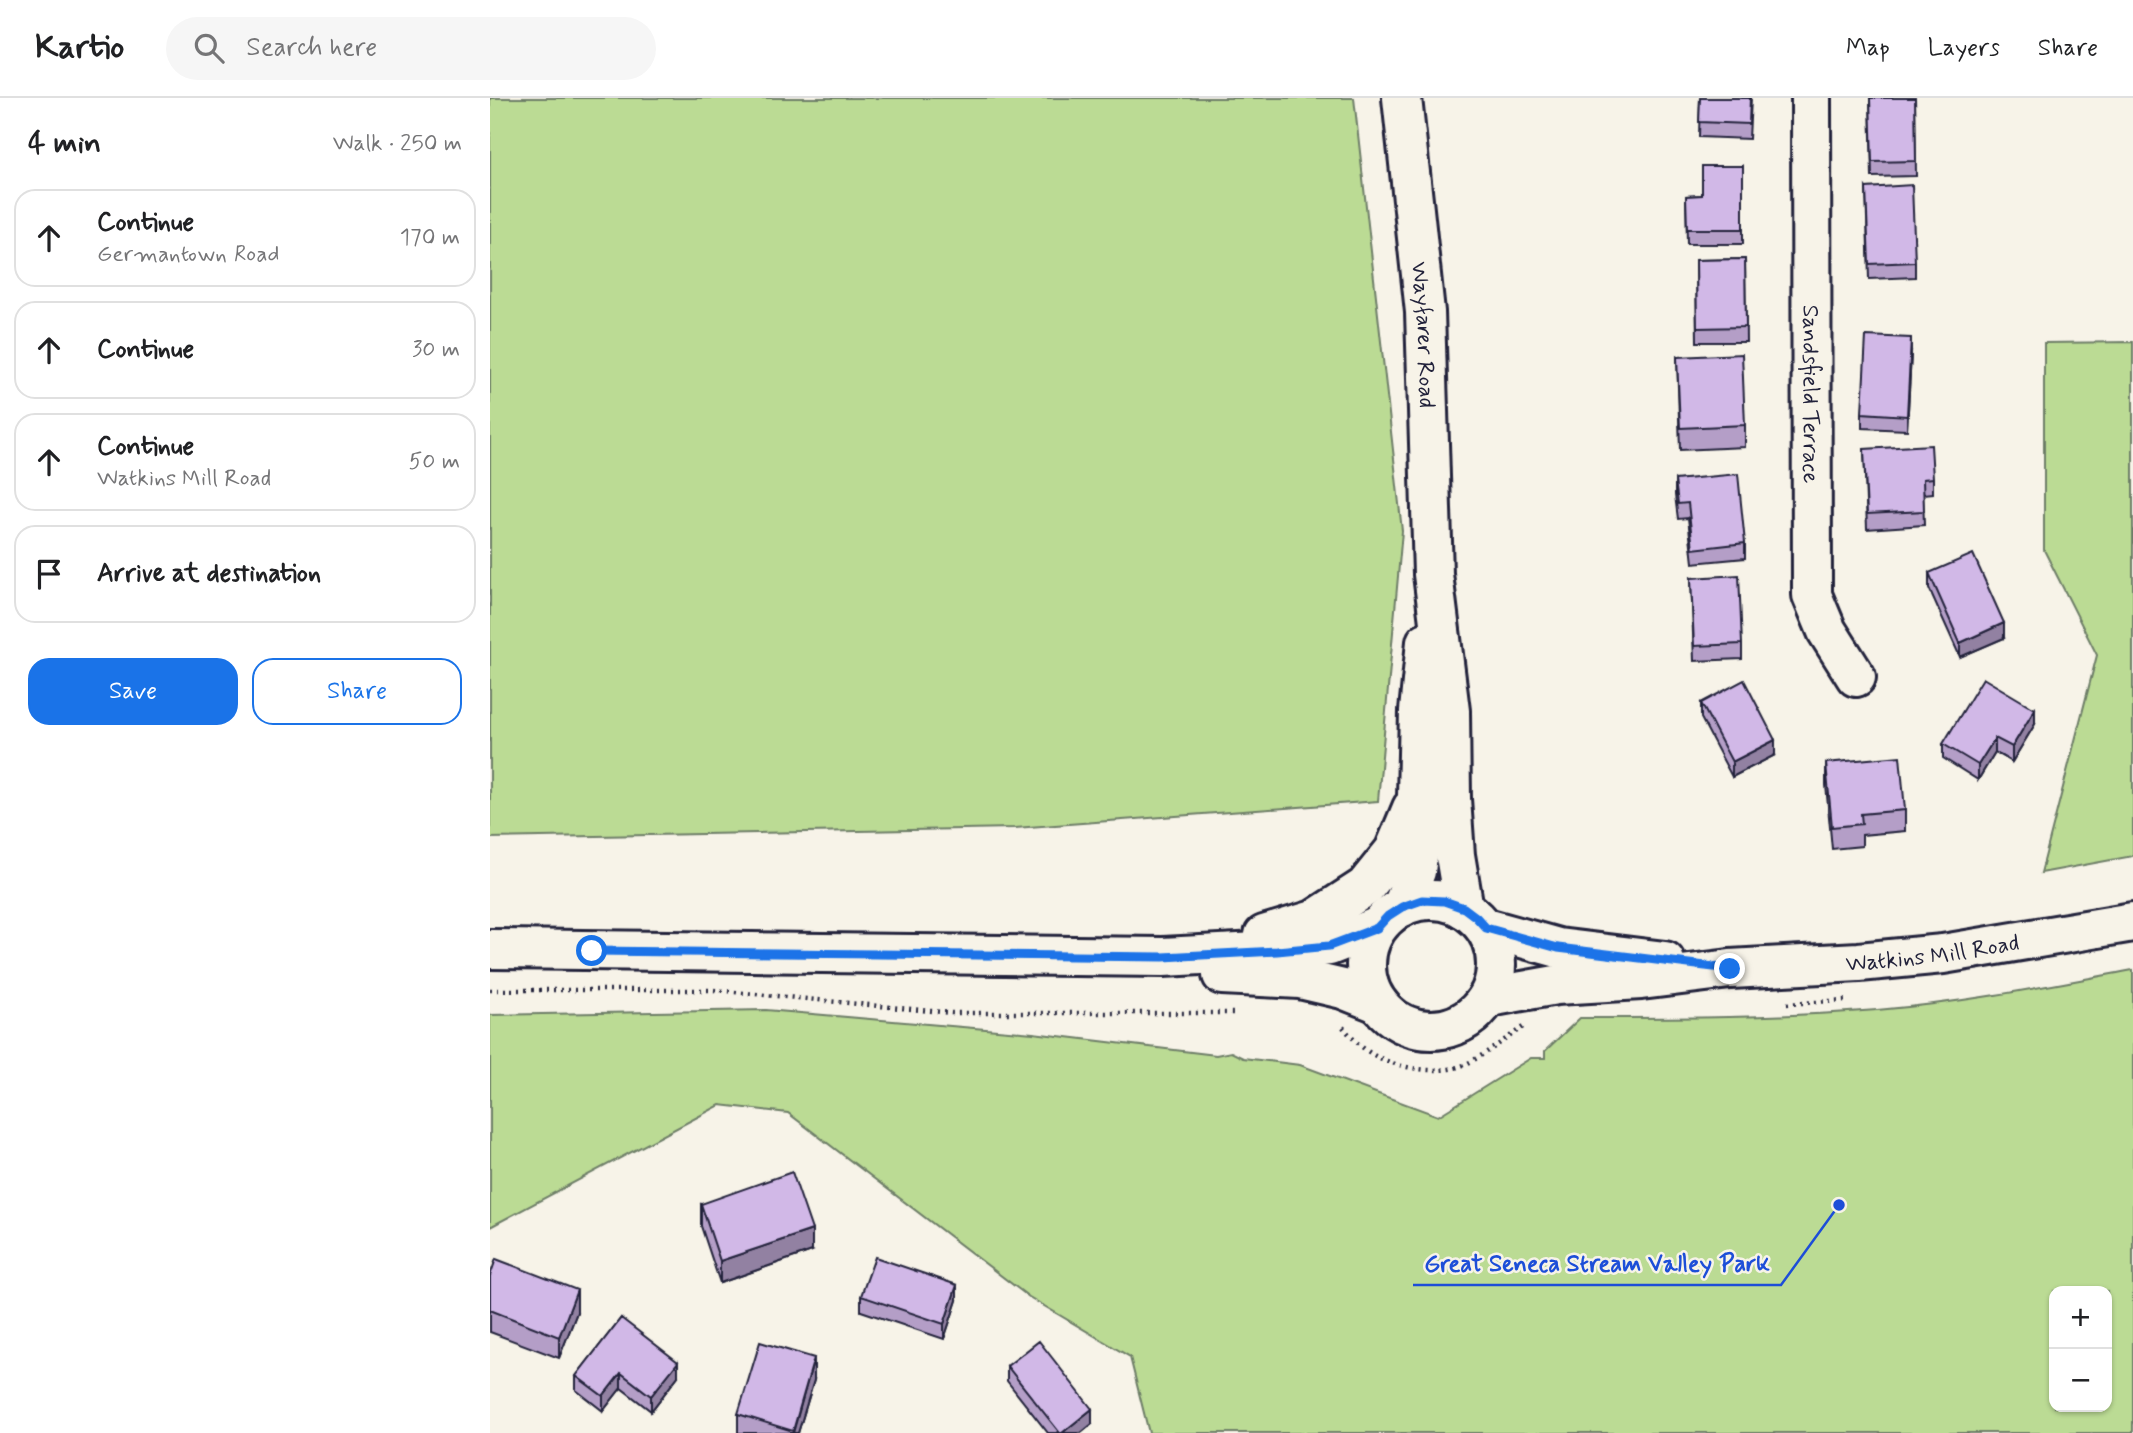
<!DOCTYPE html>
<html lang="en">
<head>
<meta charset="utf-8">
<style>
	body { margin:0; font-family:Mynerve,sans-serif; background:#f6f6f6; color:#202124 }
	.controls { position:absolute; right:21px; bottom:21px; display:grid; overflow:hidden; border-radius:14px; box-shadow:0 2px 5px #0004 }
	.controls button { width:63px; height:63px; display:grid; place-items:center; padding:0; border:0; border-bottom:2px solid #e0e0e0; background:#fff; color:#202124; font:35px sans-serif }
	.stop { position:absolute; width:21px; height:21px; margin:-16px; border:5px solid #1a73e8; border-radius:50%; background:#fff }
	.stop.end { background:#1a73e8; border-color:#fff; box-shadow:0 2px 7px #0008 }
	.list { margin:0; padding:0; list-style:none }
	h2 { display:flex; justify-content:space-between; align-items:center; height:91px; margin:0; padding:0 28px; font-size:30px }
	h2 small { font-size:23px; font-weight:400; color:#757577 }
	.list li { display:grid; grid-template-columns:46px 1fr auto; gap:21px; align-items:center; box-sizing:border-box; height:98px; margin:0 14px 14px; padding:0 14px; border:2px solid #e0e0e0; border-radius:21px }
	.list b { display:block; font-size:26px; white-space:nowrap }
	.list p { margin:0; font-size:23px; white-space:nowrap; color:#757577 }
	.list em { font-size:23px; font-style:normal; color:#757577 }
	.actions { display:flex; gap:14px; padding:21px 28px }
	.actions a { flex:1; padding:16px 0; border:2px solid #1a73e8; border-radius:21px; text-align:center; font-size:24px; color:#1a73e8 }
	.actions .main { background:#1a73e8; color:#fff }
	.icon { flex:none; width:38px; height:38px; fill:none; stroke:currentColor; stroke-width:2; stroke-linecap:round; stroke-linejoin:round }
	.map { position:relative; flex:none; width:1643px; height:1335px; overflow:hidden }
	header { display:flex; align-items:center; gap:42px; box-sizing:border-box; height:98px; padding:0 35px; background:#fff; border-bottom:2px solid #e0e0e0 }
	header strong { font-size:33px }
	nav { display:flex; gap:38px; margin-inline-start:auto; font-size:24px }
	.search { width:490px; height:63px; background:#f6f6f6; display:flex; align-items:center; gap:18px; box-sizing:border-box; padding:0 24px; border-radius:38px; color:#757577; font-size:26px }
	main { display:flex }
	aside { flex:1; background:#fff }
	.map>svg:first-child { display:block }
</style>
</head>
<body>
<header>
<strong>Kartio</strong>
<div class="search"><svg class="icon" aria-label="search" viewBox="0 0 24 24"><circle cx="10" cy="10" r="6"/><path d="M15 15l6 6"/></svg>Search here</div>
<nav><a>Map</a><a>Layers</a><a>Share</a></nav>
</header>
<main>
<aside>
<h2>4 min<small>Walk · 250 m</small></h2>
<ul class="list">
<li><svg class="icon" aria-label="ahead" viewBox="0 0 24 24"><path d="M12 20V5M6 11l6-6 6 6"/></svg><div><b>Continue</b><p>Germantown Road</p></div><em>170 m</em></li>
<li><svg class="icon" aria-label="ahead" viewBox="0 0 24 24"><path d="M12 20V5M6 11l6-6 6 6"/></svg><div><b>Continue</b></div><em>30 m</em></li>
<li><svg class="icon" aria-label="ahead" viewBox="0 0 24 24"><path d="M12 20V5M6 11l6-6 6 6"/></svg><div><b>Continue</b><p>Watkins Mill Road</p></div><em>50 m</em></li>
<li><svg class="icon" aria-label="arrive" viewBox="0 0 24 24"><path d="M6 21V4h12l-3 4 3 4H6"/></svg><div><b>Arrive at destination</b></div></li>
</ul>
<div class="actions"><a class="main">Save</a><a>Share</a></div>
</aside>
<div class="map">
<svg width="1643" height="1335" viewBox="0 0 1643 1335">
	<rect width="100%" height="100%" fill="#f7f3e8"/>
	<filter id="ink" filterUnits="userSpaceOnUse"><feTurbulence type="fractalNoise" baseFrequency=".0143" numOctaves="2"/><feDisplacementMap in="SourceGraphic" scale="14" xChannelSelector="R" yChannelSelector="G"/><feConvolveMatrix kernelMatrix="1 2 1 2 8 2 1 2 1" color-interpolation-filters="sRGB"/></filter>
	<g filter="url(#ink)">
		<path fill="#bbdb94" stroke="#6e7e68" stroke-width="2" fill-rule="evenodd" d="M 0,0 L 864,0 L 912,433 L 888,703 L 525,730 L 0,740 Z
			M 1643,244 L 1643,758 L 1551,775 L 1607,557 L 1554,452 L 1554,245 Z
			M 1643,872 L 1643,1335 L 659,1335 L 640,1259 L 539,1199 L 298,1015 L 230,1007 L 0,1129 L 0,917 L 276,912 L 543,935 L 726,957 L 741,954 L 753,960 L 810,967 L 948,1018 L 1041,960 L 1055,960 L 1055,953 L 1090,920 C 1189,920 1288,920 1387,912 C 1473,905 1558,888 1643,872 ZM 1564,1193 L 1617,1193 L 1617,1309 L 1564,1309 Z"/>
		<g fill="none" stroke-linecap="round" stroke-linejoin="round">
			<defs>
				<g id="minor">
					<path id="s1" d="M 912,0 L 935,214 L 943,476 L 960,613 L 961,701 L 965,757 L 974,811"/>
					<path id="s2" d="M 1321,0 L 1322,497 L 1337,533 L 1366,579"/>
					<circle cx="941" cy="867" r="65"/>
					<path d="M 912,809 L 926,773 L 931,734 L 927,699 L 929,613 L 936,544"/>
					<path d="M 996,830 L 1068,850 L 1175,863"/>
					<path d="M 774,837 L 824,822 L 875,789 L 904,753 L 922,710"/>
					<path d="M 0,851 L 673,859 L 787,853 L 839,848 L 887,829"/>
					<path d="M 732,877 L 810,881 L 853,891 L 888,905"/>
					<path id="s3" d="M 999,899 L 1066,887 L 1151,882 L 1240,871 L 1369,864 L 1453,856 L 1643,824"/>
				</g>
			</defs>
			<use href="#minor" stroke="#22223b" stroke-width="44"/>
			<path stroke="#22223b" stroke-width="4.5" stroke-dasharray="2 5" stroke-linecap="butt" d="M 0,892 L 224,892 L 462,915 L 746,915
				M 1297,906 L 1355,902
				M 853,929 C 863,941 875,954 890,960 C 913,971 949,977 974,967 C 995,957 1014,942 1033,929"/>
			<use href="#minor" stroke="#f7f3e8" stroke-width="38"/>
		</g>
		<path fill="#b49ec7" stroke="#22223b" stroke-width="2" d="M 1210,0 L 1261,0 L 1259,41 L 1209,39 Z
			M 1380,0 L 1425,0 L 1426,78 L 1382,79 Z
			M 1253,68 L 1253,146 L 1197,146 L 1196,98 L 1212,97 Z
			M 1376,90 L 1425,164 L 1425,179 L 1379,181 Z
			M 1255,161 L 1256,244 L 1207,244 L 1206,162 Z
			M 1421,255 L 1417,332 L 1372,330 L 1372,315 Z
			M 1187,259 L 1255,327 L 1255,349 L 1190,352 Z
			M 1374,351 L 1443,380 L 1443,395 L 1433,396 L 1434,427 L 1377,431 Z
			M 1185,382 L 1255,445 L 1255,460 L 1203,465 L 1198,420 L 1188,421 L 1185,397 Z
			M 1439,475 L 1514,540 L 1470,559 L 1439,490 Z
			M 1201,480 L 1252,546 L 1252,561 L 1204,563 Z
			M 1211,605 L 1285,657 L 1242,679 L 1211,620 Z
			M 1545,626 L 1522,664 L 1505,654 L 1488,682 L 1453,660 L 1453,646 Z
			M 1336,665 L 1415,712 L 1415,733 L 1372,737 L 1372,748 L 1342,751 L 1336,687 Z
			M 211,1106 L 322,1153 L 230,1185 L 211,1128 Z
			M 0,1178 L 87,1214 L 69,1260 L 0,1234 Z
			M 371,1198 L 467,1202 L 454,1241 L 371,1213 Z
			M 131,1220 L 188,1278 L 161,1313 L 131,1290 L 113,1313 L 86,1292 L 86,1278 Z
			M 517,1268 L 602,1326 L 591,1335 L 558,1335 L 517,1283 Z
			M 324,1282 L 308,1335 L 248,1335 L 248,1316 Z"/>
		<path fill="#9281a2" stroke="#22223b" stroke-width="2" d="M 1421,240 L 1421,255 L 1417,332 L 1417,318 Z
			M 1514,525 L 1514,540 L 1470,559 L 1470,545 Z
			M 1545,611 L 1545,626 L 1522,664 L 1522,649 Z
			M 1505,640 L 1505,654 L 1488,682 L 1488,667 Z
			M 1285,642 L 1285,657 L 1242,679 L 1242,664 Z
			M 322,1132 L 322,1153 L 230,1185 L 230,1163 Z
			M 467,1187 L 467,1202 L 454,1241 L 454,1226 Z
			M 87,1192 L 87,1214 L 69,1260 L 69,1239 Z
			M 324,1260 L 324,1282 L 308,1335 L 303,1335 Z
			M 188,1264 L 188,1278 L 161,1313 L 161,1298 Z
			M 131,1275 L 131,1290 L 113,1313 L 113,1298 Z
			M 602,1311 L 602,1326 L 591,1335 L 572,1335 Z"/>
		<path fill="#d1b8e7" stroke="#22223b" stroke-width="2" d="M 1210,0 L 1260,0 L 1259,26 L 1209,24 Z
			M 1380,0 L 1425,0 L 1426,63 L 1382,64 Z
			M 1212,68 L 1253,68 L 1253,131 L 1197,131 L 1196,98 L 1212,97 Z
			M 1422,87 L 1425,164 L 1379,166 L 1376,90 Z
			M 1255,161 L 1256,229 L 1207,230 L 1206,162 Z
			M 1376,238 L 1421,240 L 1417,318 L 1372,315 Z
			M 1252,256 L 1255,327 L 1190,330 L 1187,259 Z
			M 1441,347 L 1443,380 L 1433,381 L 1434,413 L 1377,416 L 1374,351 Z
			M 1248,376 L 1255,445 L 1203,451 L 1198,405 L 1188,406 L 1185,382 Z
			M 1483,456 L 1514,525 L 1470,545 L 1439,475 Z
			M 1249,477 L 1252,546 L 1204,548 L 1201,480 Z
			M 1493,580 L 1545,611 L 1522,649 L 1505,640 L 1488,667 L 1453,646 Z
			M 1254,582 L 1285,642 L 1242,664 L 1211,605 Z
			M 1410,658 L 1415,712 L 1371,716 L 1372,726 L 1342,729 L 1336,665 Z
			M 302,1074 L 322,1132 L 230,1163 L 211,1106 Z
			M 385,1159 L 467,1187 L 454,1226 L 371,1198 Z
			M 6,1161 L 87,1192 L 69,1239 L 0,1212 L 0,1178 Z
			M 131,1220 L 188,1264 L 161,1298 L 131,1275 L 113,1298 L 86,1278 Z
			M 549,1243 L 602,1311 L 572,1335 L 570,1335 L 517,1268 Z
			M 270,1244 L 324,1260 L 303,1333 L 248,1316 Z"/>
	</g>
	<g fill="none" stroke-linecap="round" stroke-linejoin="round" filter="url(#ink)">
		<path stroke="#1a73e8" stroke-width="9" d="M 102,853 L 673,859 L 787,853 L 839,848 L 887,830 L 898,818 L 912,809 L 932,802 L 954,803 L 974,810 L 986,819 L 996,830 L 1068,850 L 1240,871"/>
	</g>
	<g text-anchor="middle" stroke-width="5" stroke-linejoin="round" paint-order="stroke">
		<g font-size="23" fill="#22223b" stroke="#f7f3e8">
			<text dy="8" stroke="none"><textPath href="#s1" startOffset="238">Wayfarer Road</textPath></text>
			<text dy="8" stroke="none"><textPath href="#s2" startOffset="296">Sandsfield Terrace</textPath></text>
			<text dy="8" stroke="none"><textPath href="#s3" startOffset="446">Watkins Mill Road</textPath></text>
		</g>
	</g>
	<path fill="none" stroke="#1d4ed8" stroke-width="2.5" d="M1349 1107L1291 1187H923"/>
	<circle fill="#1d4ed8" stroke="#f7f3e8" stroke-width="2.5" cx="1349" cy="1107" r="7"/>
	<g font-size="24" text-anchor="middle" font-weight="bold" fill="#1d4ed8" stroke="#f7f3e8" stroke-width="5" stroke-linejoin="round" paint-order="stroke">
		<text x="1107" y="1173">Great Seneca Stream Valley Park</text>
	</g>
</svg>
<div class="controls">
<button>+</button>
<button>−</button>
</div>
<div class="stop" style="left:102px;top:853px"></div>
<div class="stop end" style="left:1240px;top:871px"></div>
</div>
</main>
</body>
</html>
